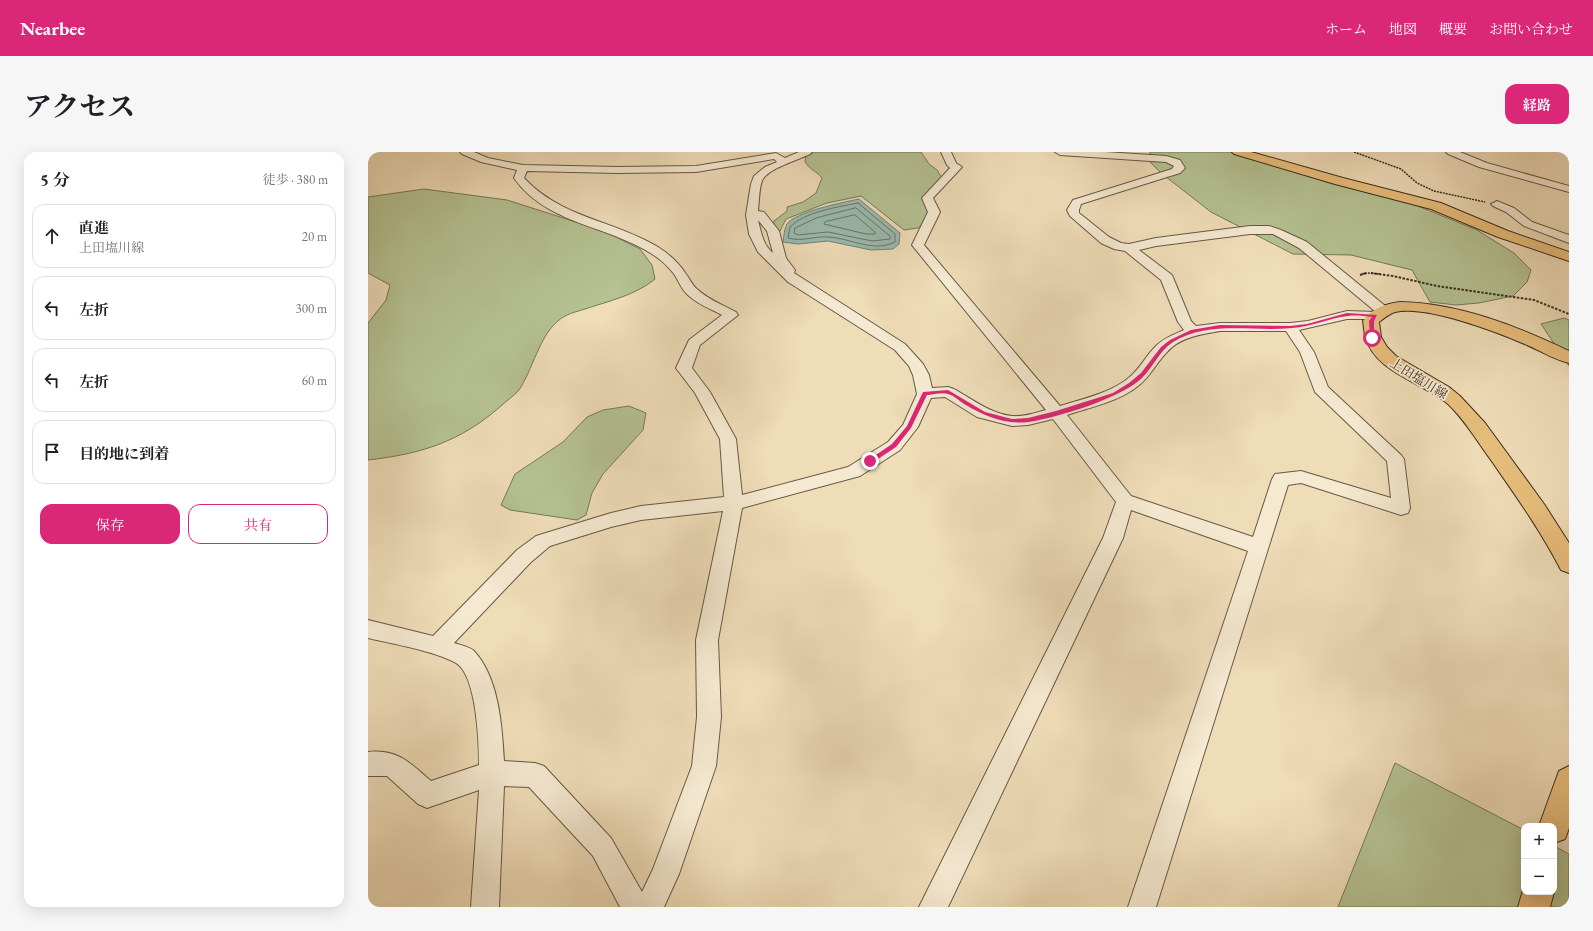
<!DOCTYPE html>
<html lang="ja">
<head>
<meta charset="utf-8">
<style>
	body { margin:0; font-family:"EB Garamond","Noto Serif JP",serif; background:#f6f6f6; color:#202124 }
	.controls { position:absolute; right:12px; bottom:12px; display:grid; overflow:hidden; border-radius:8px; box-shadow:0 4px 16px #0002 }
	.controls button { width:36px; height:36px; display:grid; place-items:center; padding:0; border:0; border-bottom:1px solid #e0e0e0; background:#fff; color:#202124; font:20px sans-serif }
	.stop { position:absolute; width:12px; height:12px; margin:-9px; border:3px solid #db2777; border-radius:50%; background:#fff }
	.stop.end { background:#db2777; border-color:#fff; box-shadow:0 1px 4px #0008 }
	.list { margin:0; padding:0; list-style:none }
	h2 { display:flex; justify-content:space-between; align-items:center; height:52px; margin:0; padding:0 16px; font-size:17px }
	h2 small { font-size:13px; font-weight:400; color:#757577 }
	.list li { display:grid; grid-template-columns:26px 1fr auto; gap:12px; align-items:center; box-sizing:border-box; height:64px; margin:0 8px 8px; padding:0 8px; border:1px solid #e0e0e0; border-radius:12px }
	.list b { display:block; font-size:15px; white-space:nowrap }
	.list p { margin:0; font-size:13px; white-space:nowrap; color:#757577 }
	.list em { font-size:13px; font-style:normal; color:#757577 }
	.actions { display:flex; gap:8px; padding:12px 16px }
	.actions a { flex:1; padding:9px 0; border:1px solid #db2777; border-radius:12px; text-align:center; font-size:14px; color:#db2777 }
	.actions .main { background:#db2777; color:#fff }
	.icon { flex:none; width:22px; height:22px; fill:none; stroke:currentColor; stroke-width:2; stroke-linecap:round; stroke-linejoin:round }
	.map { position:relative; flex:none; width:1201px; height:755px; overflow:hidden; border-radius:12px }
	header { display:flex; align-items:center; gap:24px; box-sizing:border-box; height:56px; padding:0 20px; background:#db2777; color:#fff }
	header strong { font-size:19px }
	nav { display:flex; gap:22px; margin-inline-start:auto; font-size:14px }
	.intro { display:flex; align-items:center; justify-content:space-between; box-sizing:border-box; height:96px; padding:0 24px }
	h1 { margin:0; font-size:28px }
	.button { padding:10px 18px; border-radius:12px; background:#db2777; color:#fff; font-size:14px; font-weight:700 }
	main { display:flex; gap:24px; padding:0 24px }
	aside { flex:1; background:#fff; border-radius:12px; box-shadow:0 4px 16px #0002 }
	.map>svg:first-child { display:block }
</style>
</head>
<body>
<header>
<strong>Nearbee</strong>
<nav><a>ホーム</a><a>地図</a><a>概要</a><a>お問い合わせ</a></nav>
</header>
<div class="intro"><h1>アクセス</h1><a class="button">経路</a></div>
<main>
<aside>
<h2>5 分<small>徒歩 · 380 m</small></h2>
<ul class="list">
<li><svg class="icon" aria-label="ahead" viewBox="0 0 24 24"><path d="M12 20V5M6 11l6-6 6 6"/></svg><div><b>直進</b><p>上田塩川線</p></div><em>20 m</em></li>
<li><svg class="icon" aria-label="left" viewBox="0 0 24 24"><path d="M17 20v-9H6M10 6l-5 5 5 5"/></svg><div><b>左折</b></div><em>300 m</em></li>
<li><svg class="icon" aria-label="left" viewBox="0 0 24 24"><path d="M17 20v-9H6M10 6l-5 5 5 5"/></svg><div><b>左折</b></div><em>60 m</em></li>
<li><svg class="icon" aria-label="arrive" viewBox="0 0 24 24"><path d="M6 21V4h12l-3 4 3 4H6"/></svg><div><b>目的地に到着</b></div></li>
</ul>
<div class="actions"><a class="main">保存</a><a>共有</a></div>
</aside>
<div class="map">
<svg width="1201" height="755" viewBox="0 0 1201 755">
	<rect width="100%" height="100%" fill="#efddb8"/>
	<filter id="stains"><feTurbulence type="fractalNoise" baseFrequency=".005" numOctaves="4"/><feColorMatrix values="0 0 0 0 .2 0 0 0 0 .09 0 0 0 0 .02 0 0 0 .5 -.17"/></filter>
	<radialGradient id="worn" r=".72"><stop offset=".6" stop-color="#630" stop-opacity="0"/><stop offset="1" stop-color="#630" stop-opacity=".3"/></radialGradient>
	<path fill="#b5c292" stroke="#767859" d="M 446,0 L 553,0 L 561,12 L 569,18 L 574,26 L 565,48 L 562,65 L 550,76 L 536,78 L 493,44 L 459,51 L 418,67 L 410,83 L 405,73 L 406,69 L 419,59 L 419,55 L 435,50 L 448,41 L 454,26 C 449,19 440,17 437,9 L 438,4 Z
		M 782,0 L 862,0 L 918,17 L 1035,48 L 1109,78 L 1146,101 L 1163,118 L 1159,130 L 1145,144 L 1111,151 L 1088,153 L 1062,150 L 1044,118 L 983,103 L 925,102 L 843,60 L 793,21 L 782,10 Z
		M 56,37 L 139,48 L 236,79 L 272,97 L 284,113 L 287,127 C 268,143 241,149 217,157 C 208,160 197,162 190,169 C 172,183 164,219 151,238 C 146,244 138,249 133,254 C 92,290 53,302 0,308 L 0,171 L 18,148 L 22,133 L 0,121 L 0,45 Z
		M 1196,166 L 1201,168 L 1201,214 L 1173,172 Z
		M 261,254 L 278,261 L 275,278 L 235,322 L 224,341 L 218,363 L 209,368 L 142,358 L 133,353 L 147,322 L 195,290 L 219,265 L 235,258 Z
		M 1027,611 L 1156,678 L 1156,740 L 1186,740 L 1186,694 L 1201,702 L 1201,755 L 970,755 Z"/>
	<path fill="#9abbb0" stroke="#738276" d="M 491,47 L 532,81 L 531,92 L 525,97 L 503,98 L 460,89 L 430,92 L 415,90 C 416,84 416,77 419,72 C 427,60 476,50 491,47 Z"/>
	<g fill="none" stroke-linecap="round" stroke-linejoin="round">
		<path stroke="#697468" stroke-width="1" d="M 490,51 L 527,82 L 527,90 C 504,101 483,86 460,85 C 446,84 434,90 420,86 L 422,75 C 436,60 470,55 490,51 Z
			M 488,56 L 522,84 L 522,87 L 504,89 L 460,80 L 430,83 L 426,81 L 427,76 L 448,66 Z
			M 487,63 L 507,80 L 507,82 L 498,82 L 456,72 L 457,70 Z"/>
		<defs>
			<path id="minor" d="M 92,0 L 106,0 L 120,6 L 155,13 L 249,15 L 328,14 L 408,1 L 417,6 L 431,0 L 444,0 L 442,2 C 430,8 402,16 395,27 C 391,33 391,52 390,59 L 396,60 L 411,79 L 418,106 L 427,118 L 426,121 L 537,192 L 555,212 L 561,223 L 564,236 L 580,235 L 586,237 C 604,247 623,262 644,264 C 656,265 667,261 678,258 L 544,93 L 560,60 L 554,46 L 582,16 L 579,13 L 573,0 L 583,0 L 588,11 L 594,15 L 565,46 L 572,60 L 556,93 L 692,254 C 714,247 739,242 758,228 C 772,218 777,204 789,193 C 796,186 807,182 816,178 L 810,170 L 793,128 L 757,99 L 746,97 L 733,91 L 702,64 L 699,58 L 705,48 L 804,17 L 806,14 L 798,10 L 692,3 L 687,0 L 737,0 L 798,4 L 812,8 L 817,16 L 812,21 L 713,52 L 711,58 L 711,61 L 741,85 L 753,91 L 761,92 L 788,86 L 882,74 L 901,74 L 913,78 L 939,90 L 1021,157 L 1023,160 L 1021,163 L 1014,164 L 1012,167 L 979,167 L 931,178 L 946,200 L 960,235 L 1033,303 L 1036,307 L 1042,356 L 1040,361 L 1033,363 L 933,331 L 920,333 L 788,755 L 760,755 L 880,399 L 763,358 L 755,386 L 580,755 L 551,755 L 735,386 L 748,350 L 685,267 L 660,273 L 644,274 L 609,265 L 577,245 L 563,246 L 550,275 L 532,298 L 492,324 L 374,356 L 350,488 L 353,565 L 348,614 L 311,722 L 296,755 L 252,755 L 225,704 L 161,635 L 136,634 L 131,755 L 103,755 L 111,638 L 59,656 L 50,652 L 19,624 L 0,624 L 0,600 C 30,597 42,611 63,629 L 111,613 C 111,591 109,524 88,511 C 67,499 25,492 0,486 L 0,468 L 65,484 L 149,398 L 168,384 L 243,361 L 273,354 L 356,345 L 352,287 L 327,241 L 308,216 L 321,188 L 354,163 C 343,157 329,152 320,143 C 313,137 311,129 306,122 C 300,114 292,107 284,102 C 239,73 178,72 146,26 L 149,18 L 113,10 L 94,2 ZM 406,7 L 409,10 L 397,15 L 386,24 L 383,32 L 378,63 L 381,82 L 390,100 L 420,130 L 527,198 L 541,214 L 545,223 L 549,242 L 535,273 L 520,290 L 480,315 L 374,343 L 368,287 L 342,240 L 324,216 L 332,193 L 370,163 L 368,160 C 355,153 339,147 329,137 C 324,133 322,127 318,122 C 311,111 301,102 290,95 C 245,68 193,66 156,26 L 159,19 L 249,21 L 328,20 ZM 390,68 L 399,79 L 405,101 C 395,93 393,80 390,68 ZM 882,82 L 905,82 L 931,96 L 1008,160 L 979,159 L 940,169 L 922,171 L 852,171 L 828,174 L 823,169 L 804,123 L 771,98 L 788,94 ZM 852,179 L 918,179 L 932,200 L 947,240 L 1019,309 L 1023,346 L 933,319 L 907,322 L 904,327 L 885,385 L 763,344 L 699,263 C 723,255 750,250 770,234 C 782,225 788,211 799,200 C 812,185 834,182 852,179 ZM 355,359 L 328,488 L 329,565 L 324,614 L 285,717 L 274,740 L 243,686 L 176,614 L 167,611 L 136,609 C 134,574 131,526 106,499 C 102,495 92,493 86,491 L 163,410 L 182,394 L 243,375 L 273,368 Z
				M 1078,0 L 1092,0 L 1119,11 L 1201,34 L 1201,40 L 1111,15 L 1080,2 Z
				M 1129,49 L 1146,56 L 1164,70 L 1201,83 L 1201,91 L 1156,74 L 1138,60 L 1125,54 L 1123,52 Z"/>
			<path id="major" d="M 864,0 L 883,0 L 975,26 L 1073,51 L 1140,79 L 1201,100 L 1201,109 L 1130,85 L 1063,57 L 967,32 L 866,2 Z
				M 1032,150 C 1090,151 1149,174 1201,199 L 1201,211 C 1187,208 1173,199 1159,193 C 1129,180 1059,153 1027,160 C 1021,162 1016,166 1011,170 L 1013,185 L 1019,195 L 1028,204 L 1081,235 L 1092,244 L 1117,271 L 1176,352 L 1201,391 L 1201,421 L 1193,418 C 1173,379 1148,344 1123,308 C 1109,289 1097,268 1080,252 C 1054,230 1007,221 997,184 C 996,179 996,174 995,169 C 1004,156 1017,152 1032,150 Z
				M 1201,614 L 1201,676 L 1197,687 L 1186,691 L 1186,674 L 1171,674 L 1191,619 Z
				M 1156,735 L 1156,740 L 1186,740 L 1182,755 L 1150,755 Z"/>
		</defs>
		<use href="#minor" stroke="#665946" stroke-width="2"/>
		<use href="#major" stroke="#382d20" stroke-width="2"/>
		<path stroke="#382d20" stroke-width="1.5" stroke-dasharray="2 1" stroke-linecap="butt" d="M 986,0 L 1033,17 L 1049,31 L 1066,39 L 1117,50
			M 994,122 L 1000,121 L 1012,122"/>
		<path stroke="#382d20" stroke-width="2" stroke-dasharray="2.5 1.5" stroke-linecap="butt" d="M 1003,121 L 1025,124 L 1069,134 L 1166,148 L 1201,162
			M 992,123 L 998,121"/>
		<use href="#minor" fill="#f5e9d1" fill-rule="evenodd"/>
		<use href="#major" fill="#e8be7c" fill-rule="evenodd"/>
	</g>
	<path fill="#db2777" d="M 979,161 L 1009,163 L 1006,169 L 1006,187 L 1002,186 L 1001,169 L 1004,165 C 996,164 988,163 980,164 C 961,166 943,175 924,176 C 884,180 841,168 805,190 C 791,199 785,216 773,227 C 750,247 691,265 661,270 C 638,273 616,264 598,253 C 592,250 586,243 580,242 C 574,240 565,243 559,243 L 543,276 L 528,295 L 504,311 L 499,309 L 524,292 L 539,274 L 555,240 L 580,238 L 617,260 L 644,267 L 660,266 L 688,259 L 745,241 L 761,231 L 773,221 L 793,195 L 802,188 L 823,178 L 852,173 L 922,174 L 939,172 Z"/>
	<g text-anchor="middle" stroke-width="3.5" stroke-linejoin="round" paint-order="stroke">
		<g font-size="13" fill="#382d20" stroke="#f5e9d1">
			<text transform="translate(1051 226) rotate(32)" y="5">上田塩川線</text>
		</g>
	</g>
	<rect width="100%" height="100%" filter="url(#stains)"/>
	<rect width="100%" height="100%" fill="url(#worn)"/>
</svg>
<div class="controls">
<button>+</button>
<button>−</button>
</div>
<div class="stop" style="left:1004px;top:186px"></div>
<div class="stop end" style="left:502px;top:309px"></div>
</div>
</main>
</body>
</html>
